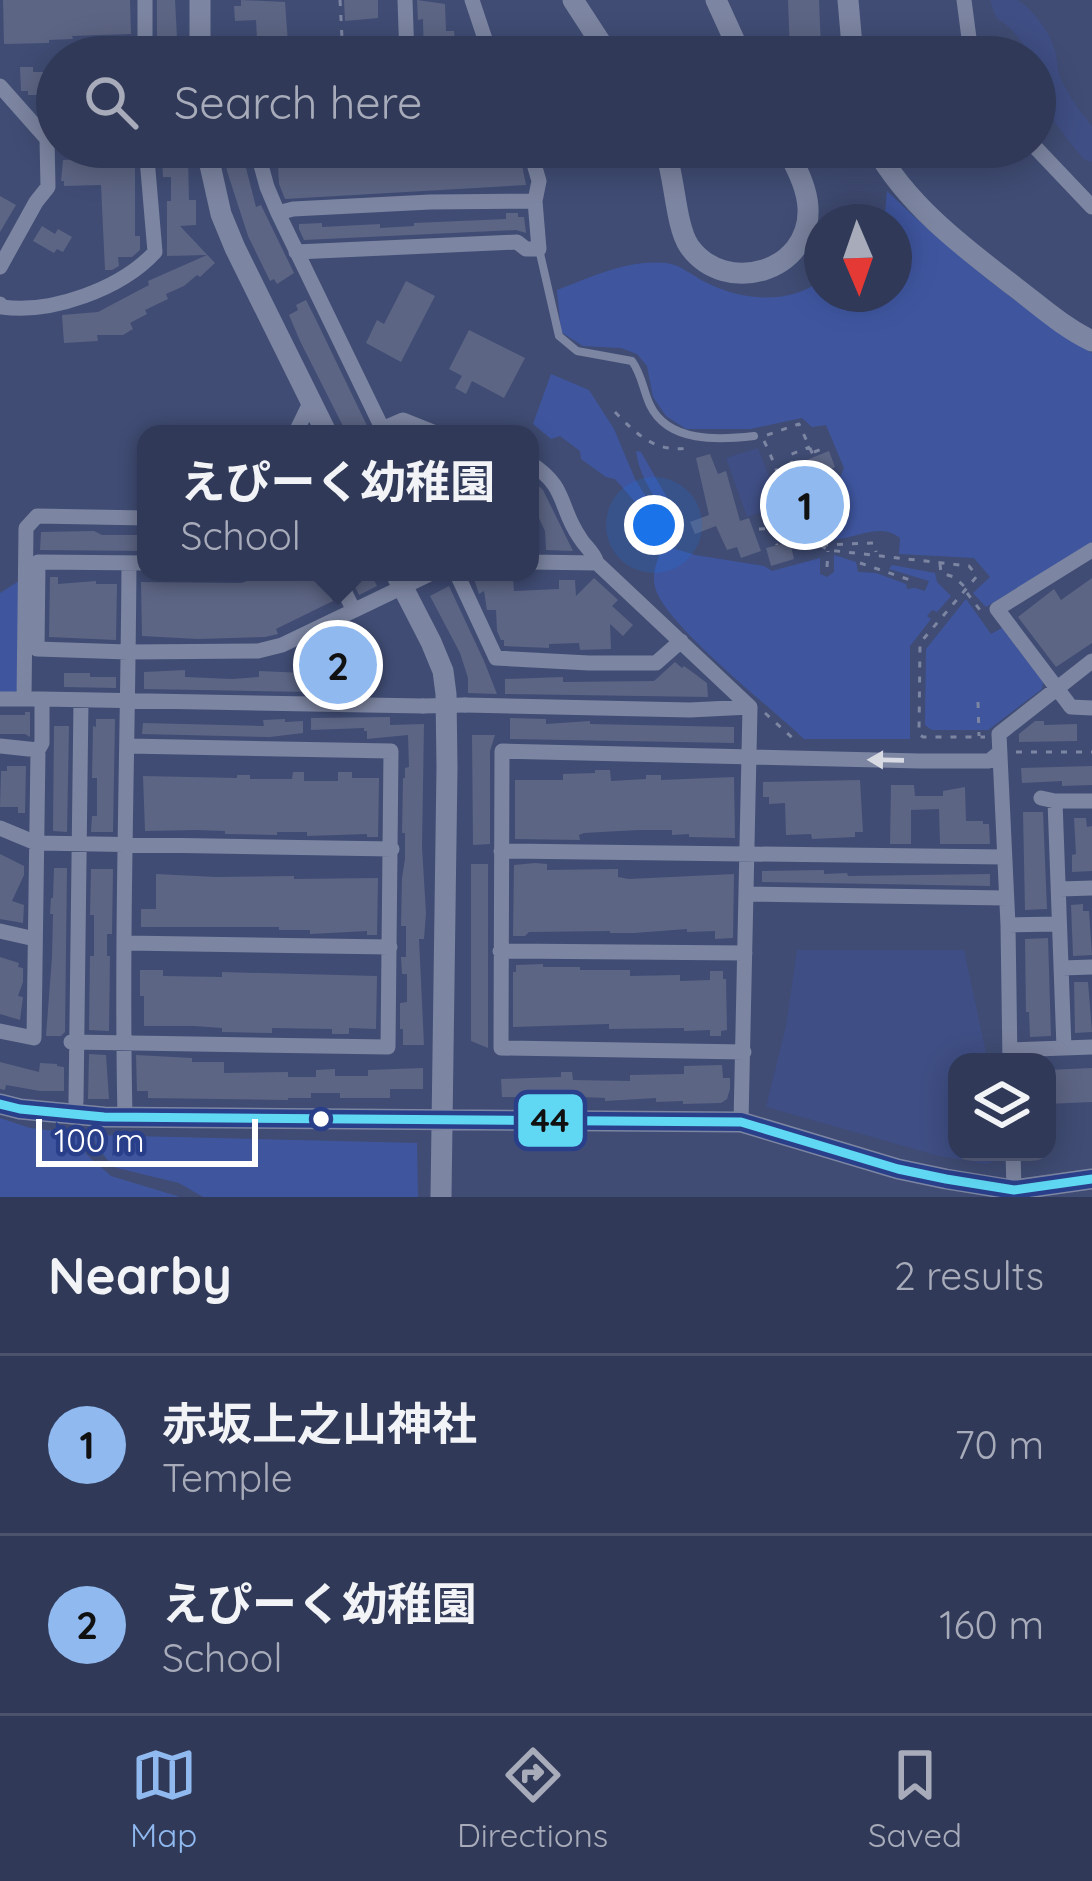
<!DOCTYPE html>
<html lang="en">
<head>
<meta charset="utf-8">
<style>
	body { margin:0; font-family:Quicksand,"Noto Sans JP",sans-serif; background:#38405d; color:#f1f3f6 }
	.controls { position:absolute; right:36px; bottom:36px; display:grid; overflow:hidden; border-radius:24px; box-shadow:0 6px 30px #0003 }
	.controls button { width:108px; height:108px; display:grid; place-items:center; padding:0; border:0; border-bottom:3px solid #4b536d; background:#303957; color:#f1f3f6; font:60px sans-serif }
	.compass { position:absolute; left:804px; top:204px; width:108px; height:108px; border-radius:50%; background:#303957; box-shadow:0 6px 30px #0003; rotate:178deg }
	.scale { position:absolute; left:36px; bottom:30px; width:222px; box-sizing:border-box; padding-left:12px; border:6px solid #fff; border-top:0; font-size:33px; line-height:42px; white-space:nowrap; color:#fff; -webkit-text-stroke:9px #2a3f8a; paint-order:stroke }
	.you { position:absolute; left:654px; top:525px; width:42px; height:42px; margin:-30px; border:9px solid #fff; border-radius:50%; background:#1a73e8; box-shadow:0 0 0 18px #1a73e833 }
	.badge { display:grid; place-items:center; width:78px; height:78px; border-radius:50%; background:#90b9f0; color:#111; font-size:39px; font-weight:700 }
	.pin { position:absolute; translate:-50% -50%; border:6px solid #fff; box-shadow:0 3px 12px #0006 }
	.popup { position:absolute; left:137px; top:425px; width:402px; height:156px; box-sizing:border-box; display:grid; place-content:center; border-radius:24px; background:#303957; filter:drop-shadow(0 3px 9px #0005); font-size:39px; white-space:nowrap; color:#a8acba }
	.popup b { font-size:45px; color:#f1f3f6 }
	.popup::after { content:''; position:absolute; left:50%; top:100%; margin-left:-24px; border:24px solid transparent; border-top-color:#303957 }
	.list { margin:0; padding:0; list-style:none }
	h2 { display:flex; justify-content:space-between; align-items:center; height:156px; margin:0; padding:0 48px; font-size:51px }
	h2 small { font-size:39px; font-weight:400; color:#a8acba }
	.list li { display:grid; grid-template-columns:78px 1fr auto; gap:36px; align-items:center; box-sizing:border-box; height:180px; padding:0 48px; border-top:3px solid #4b536d }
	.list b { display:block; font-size:45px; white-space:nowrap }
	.list p { margin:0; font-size:39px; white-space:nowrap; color:#a8acba }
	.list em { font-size:39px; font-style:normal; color:#a8acba }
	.icon { flex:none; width:66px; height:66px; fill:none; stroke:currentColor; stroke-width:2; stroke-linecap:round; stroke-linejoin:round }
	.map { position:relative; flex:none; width:1092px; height:1197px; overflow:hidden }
	.search { position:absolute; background:#303957; box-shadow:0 6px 30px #0003; left:36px; right:36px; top:36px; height:132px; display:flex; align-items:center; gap:30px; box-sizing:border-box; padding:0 42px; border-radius:66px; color:#a8acba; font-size:45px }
	.sheet { height:516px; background:#303957 }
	nav { display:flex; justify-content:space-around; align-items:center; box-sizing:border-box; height:168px; border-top:3px solid #4b536d; background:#303957; font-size:33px; color:#a8acba }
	nav a { display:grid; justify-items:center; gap:6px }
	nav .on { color:#90b9f0 }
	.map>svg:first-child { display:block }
</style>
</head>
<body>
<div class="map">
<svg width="1092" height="1197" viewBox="0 0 1092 1197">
	<rect width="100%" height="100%" fill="#404c74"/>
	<path fill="#3f569f" d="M 887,191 C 950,251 1018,307 1092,353 L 1092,542 L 986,607 L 973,593 L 990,577 L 974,558 L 899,554 L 900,538 C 878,521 853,541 829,540 L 820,531 L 809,510 L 841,498 L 845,491 L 840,477 L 844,468 L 826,425 L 812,427 L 802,418 L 750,429 L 686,429 L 666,416 L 653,397 L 647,366 L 637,354 L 621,348 L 583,346 L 561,332 L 557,290 C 591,277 628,259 666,263 C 680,264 694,277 707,283 C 742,301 792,305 822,279 L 822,294 L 894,294 L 894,222 L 884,222 Z
		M 551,374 L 589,390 L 614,429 L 635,479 L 655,511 L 649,518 L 615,479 L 606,477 L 581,459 L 580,451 L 560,436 L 551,439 L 533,424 Z
		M 636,451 L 641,452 L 677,515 L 670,520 C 656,500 639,477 636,451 Z
		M 672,548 L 695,555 L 764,566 L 772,571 L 820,558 L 820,574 L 827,577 L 834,572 L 834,555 L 856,562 L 858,572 L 876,573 L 906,584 L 907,589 L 915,588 L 925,591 L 929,581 L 889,569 L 892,565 L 935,573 L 937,582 L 951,596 L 937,612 L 932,610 L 927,616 L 931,619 L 910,646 L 910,739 L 804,739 C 772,708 664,624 655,587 C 652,574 656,563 661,551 Z
		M 19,581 L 18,689 L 13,693 L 0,693 L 0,593 Z
		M 966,599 L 991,634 L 1002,628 L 1043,682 L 1042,689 L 988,730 L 932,730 L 925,725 L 926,649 Z
		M 0,1118 L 30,1128 L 79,1134 L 86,1154 L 111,1176 L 180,1197 L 0,1197 Z
		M 93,1135 L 417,1143 L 418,1197 L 203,1197 L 179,1183 L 113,1167 L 96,1145 Z"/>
	<path fill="#3f4e84" d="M 758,448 L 781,506 L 747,517 L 726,458 Z
		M 797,950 L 964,950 L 988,1062 L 957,1062 L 957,1152 L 1001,1152 L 1000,1159 L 986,1164 L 939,1156 L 766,1107 L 786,1026 Z"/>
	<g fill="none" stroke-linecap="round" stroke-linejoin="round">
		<path stroke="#3f4e84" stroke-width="27" d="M 1004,0 L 1007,9 C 1022,18 1037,37 1042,54 C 1044,64 1044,74 1048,83 C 1058,107 1076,128 1092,148"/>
	</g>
	<path fill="#5c6584" d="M 3,0 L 130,0 L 131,34 L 72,36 L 73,39 L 49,40 L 49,43 L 4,44 Z
		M 157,0 L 175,0 L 178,57 L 157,57 Z
		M 241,0 L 285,2 L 289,57 L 258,57 L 256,20 L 235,21 L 234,6 L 241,6 Z
		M 344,0 L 378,0 L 378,18 L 345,21 Z
		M 417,0 L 445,4 L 446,31 L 454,31 L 455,44 L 468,43 L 468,57 L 424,57 L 423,19 L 418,20 Z
		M 788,0 L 819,0 L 821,50 L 811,50 L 811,53 L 790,54 Z
		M 20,67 L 33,67 L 33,72 L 57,72 L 57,87 L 43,88 L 43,95 L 28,95 L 28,91 L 21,91 Z
		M 272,147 L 291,147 L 291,152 L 338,150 L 338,147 L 516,147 L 516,165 L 522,165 L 526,185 L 285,199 L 279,184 L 278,166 L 274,167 L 272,161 Z
		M 244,148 L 248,167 L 246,168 L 256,207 L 261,205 L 294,273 L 277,284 L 274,279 L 270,281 L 248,236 L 227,171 L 224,151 Z
		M 162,158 L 188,158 L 189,200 L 196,200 L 196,225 L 180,226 L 215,263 L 200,277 L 197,275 L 184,286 L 166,294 L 168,299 L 145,310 L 147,314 L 130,323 L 133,329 L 123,335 L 97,335 L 98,341 L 64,343 L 62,315 L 98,312 L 149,285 L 148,281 L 207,255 L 167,256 L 167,201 L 171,201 L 171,177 L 163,177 Z
		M 84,159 L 84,162 L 93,161 L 93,164 L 135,163 L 135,236 L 140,236 L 140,250 L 132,257 L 118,257 L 119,266 L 112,270 L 105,270 L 101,185 L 64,186 L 64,181 L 61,181 L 63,160 Z
		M 0,196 L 16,205 L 0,232 Z
		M 506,213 L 518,213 L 518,217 L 524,217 L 526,233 L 516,230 L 304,240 L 299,229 L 299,224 L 322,223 L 322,227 L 380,224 L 380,228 L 414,226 L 414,223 L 506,219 Z
		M 42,226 L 55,234 L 58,229 L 72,237 L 63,252 L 57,249 L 54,253 L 33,241 Z
		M 406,281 L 435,296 L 401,362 L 366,343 L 377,320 L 384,324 Z
		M 306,300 L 319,326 L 371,434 L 347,434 L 300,341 L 289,315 L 298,310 L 296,305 Z
		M 469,330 L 525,358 L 504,398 L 472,381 L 466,394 L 455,388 L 462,376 L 449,369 Z
		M 829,451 L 835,467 L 826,471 L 834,493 L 823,497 L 814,475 L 805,479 L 799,463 Z
		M 710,454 L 718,474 L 726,471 L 740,521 L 749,518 L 761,551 L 741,558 L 737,547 L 727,550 L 716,526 L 695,534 L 690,522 L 709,515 L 696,458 Z
		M 530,478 L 543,490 L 573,551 L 546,550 L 545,531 L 530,499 Z
		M 94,531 L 102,535 L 146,535 L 146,551 L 40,550 L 41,532 Z
		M 790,542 L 794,559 L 771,566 L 766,548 Z
		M 275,572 L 318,572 L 333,601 L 276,629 L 278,634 L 265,637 L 198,639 L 142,636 L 141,582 L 242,583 L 258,576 L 260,580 Z
		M 348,572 L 370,572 L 377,586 L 359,595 Z
		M 50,577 L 58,577 L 58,584 L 96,581 L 96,584 L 117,584 L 116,640 L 49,637 Z
		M 513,578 L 514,591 L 559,589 L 559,580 L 575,580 L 576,596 L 594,578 L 618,600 L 612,606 L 633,625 L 623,636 L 610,624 L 611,649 L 580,650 L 579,643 L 549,644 L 549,648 L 504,646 L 504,640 L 501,640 L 497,631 L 496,610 L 487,610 L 484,591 L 479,594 L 474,579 Z
		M 1092,578 L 1092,643 L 1056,667 L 1018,617 L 1054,589 L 1061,600 Z
		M 449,586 L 484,661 L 497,694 L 468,693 L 468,678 L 460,653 L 430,596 Z
		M 333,634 L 337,634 L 338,656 L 364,656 L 364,693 L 144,689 L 144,672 L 185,670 L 185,677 L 232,679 L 259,677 L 259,671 L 305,673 L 305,656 L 327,656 L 326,637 Z
		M 675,662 L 682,668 L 684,666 L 707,683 L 708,697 L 505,694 L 505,679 L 563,677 L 563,682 L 654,681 Z
		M 64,673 L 90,673 L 90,677 L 116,677 L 116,688 L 64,687 Z
		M 25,712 L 30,712 L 30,737 L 25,734 L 0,734 L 0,715 L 25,715 Z
		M 390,717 L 390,725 L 424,724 L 422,847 L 426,913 L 424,939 L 419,939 L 424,1045 L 403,1045 L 403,1029 L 400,1029 L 400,1003 L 407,1002 L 407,974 L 402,974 L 401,957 L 406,957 L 406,926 L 401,926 L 402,878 L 405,859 L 405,833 L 402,833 L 403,778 L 405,778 L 405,768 L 409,767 L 408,735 L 367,739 L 367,731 L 364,731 L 364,728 L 311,730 L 311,718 Z
		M 510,718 L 546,719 L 546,724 L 590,721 L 590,724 L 734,727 L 734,743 L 510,739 Z
		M 96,719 L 115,719 L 113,832 L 91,832 L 92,816 L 97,816 L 97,778 L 92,778 L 93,726 L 96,727 Z
		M 285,719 L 285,722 L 303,721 L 303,733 L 270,737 L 142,734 L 143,723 L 264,726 L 263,720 Z
		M 1035,721 L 1044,721 L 1044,725 L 1077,724 L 1077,741 L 1019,742 L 1019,734 Z
		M 54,726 L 69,726 L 67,832 L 53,831 Z
		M 472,735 L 495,735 L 490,751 L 490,844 L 473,845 Z
		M 7,766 L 26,766 L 25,813 L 18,813 L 18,807 L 0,807 L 1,771 L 7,771 Z
		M 1092,766 L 1092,785 L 1062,786 L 1062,781 L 1022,783 L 1021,768 Z
		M 595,770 L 610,770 L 611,781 L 646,779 L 646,775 L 661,775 L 661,780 L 734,777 L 735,838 L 689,837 L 689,834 L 672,835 L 672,830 L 638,830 L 584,833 L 579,835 L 580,840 L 515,839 L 515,780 L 563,780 L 563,774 L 595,773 Z
		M 293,772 L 304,772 L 304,781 L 338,781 L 338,772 L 352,772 L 352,778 L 379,778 L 378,837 L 367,837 L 367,834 L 307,836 L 307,832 L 277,832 L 277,835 L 225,834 L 225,831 L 197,830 L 145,831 L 143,776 L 237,778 L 237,775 L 250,775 L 250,779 L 292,779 Z
		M 860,780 L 863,832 L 855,832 L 855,837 L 812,839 L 811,834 L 786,835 L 785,803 L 769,804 L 769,797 L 763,797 L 763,782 Z
		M 891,785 L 914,785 L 915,796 L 943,796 L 943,791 L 965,787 L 966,821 L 983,821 L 983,824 L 989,824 L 990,844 L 940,844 L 939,809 L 911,810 L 911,844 L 890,844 Z
		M 1023,812 L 1043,812 L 1047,909 L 1025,910 Z
		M 1074,818 L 1086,818 L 1087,827 L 1092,826 L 1092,871 L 1072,872 L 1072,855 L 1076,854 Z
		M 0,854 L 24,866 L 24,875 L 12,901 L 24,905 L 23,923 L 0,919 Z
		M 535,863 L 547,864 L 547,870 L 618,869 L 618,877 L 629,879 L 734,874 L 733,938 L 715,939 L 715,931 L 687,932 L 687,929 L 634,933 L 610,933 L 610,931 L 529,932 L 525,936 L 513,936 L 514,865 Z
		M 471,864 L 488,864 L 488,1048 L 471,1041 Z
		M 54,868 L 67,868 L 65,1032 L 61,1036 L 46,1036 L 52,957 L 53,914 L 50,914 L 51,898 L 53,898 Z
		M 91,869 L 113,869 L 112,934 L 107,934 L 107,956 L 110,956 L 109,1031 L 89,1030 L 90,956 L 94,956 L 94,915 L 90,915 Z
		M 824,870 L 824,874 L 847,873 L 848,876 L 990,874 L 990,886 L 762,882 L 762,871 Z
		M 156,874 L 216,877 L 294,876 L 294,879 L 378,878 L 377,935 L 367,935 L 367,931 L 310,934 L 310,930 L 279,930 L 279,927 L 141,927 L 141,909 L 156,909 Z
		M 1083,904 L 1083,911 L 1089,911 L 1092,955 L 1073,956 L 1071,905 Z
		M 1048,938 L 1051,1036 L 1030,1037 L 1029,1012 L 1026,1012 L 1025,939 Z
		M 0,957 L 19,963 L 18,967 L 23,968 L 23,982 L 18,996 L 23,997 L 20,1020 L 0,1014 Z
		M 543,964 L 543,967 L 580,967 L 580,970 L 630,970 L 630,976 L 680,975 L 680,981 L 710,980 L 710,971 L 723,971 L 723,979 L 726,979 L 727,1030 L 721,1031 L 721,1036 L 710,1036 L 710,1030 L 684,1031 L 684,1028 L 609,1029 L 609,1024 L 513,1027 L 513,972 L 516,972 L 516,965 Z
		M 140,970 L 163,970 L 163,976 L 222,977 L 222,972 L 377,976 L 376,1029 L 349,1028 L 349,1034 L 332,1034 L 332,1029 L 272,1028 L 272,1033 L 222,1032 L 222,1028 L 194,1026 L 144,1026 L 144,996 L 140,996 Z
		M 1074,982 L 1088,982 L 1092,1032 L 1075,1033 Z
		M 89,1054 L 106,1055 L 109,1099 L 88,1099 Z
		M 136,1055 L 192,1058 L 192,1062 L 224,1062 L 224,1073 L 288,1072 L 288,1077 L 316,1077 L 316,1070 L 335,1069 L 335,1076 L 368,1076 L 368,1070 L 423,1068 L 423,1089 L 390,1089 L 390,1098 L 340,1098 L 340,1093 L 311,1093 L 311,1098 L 288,1098 L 288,1100 L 148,1098 L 148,1091 L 137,1091 Z
		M 0,1062 L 39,1072 L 40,1063 L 57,1064 L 57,1066 L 64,1067 L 64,1091 L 40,1091 L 6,1085 L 5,1090 L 0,1089 Z
		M 722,1065 L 723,1078 L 730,1078 L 730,1089 L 727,1099 L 721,1103 L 683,1104 L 683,1101 L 656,1102 L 656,1098 L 605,1101 L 605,1098 L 582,1097 L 502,1097 L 501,1079 L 561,1077 L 561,1072 L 572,1072 L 573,1080 L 630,1081 L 630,1075 L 684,1074 L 684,1066 Z
		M 1092,1068 L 1092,1102 L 1047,1104 L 1047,1070 Z"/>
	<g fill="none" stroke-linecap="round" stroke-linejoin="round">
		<path stroke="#7c85a1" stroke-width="3" stroke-dasharray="6 9" stroke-linecap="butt" d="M 340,0 L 343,57
			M 615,412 C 637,435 656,453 689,448
			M 767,435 L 799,424 L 814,457
			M 764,441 C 784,480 788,526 828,550 L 969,566 L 977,576 L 920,643 L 919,734 L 923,737 L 985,737
			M 814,452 L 827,447
			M 821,475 L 824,483
			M 803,525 L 803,497 L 789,455 L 810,447
			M 759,529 L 799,527
			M 773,529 L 777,545
			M 802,531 L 799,536 L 804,549
			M 822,545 L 874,543 L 876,552
			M 860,563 L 913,581
			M 940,564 L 941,573 L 954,577 L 966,588
			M 827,567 L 828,551
			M 967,593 L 983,614
			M 978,702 L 979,736
			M 765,713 L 798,743
			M 1016,752 L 1092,752"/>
		<path stroke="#7c85a1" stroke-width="8" d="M 539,249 L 559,336 L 577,351 L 632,361 C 642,375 643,390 650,405 C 668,443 719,440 754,436"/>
		<path stroke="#7c85a1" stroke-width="15" d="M 145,0 L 145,57
			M 405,0 L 407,57
			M 472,0 L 491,57
			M 964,0 L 969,38 L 975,57
			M 0,86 L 47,139 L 48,187 L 36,202 L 0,267
			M 256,147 L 267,187 L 278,213 L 385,434
			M 1035,147 L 1092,207
			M 278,213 L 293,209 L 430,202 L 535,201
			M 296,252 L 517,242 L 526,249 L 539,249 L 535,201 L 539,181 L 529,147
			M 0,304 L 2,307 C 51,314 121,289 155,252 L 146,147
			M 382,429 L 403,420 L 438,434
			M 295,434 L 311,401
			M 530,463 C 568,487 558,506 580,538 C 586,548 593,551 597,563
			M 530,525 L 532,562
			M 1092,550 L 997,609 L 1071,707 L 1092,708
			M 530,562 L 597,563 L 750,707 L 741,1122
			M 146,563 L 38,562 L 37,649 L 128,652 L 258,651 L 282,645 L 434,572
			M 335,572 L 353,609
			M 456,572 L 496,658 L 589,663 L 656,663 L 681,641
			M 0,699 L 42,699 L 42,743 L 38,750
			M 24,699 L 26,528 L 37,516 L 146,518
			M 42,699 L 423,706
			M 465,705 L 690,710 L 750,707
			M 0,746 L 38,750 L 34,1038 L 0,1031
			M 1041,798 L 1055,801 L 1092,801
			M 1055,801 L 1064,1048
			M 0,828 L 36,843 L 392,849
			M 501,851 L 1004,857
			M 1060,889 L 1092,888
			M 746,894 L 1006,898
			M 1008,925 L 1059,924
			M 0,931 L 35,939
			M 125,943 L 390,947
			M 500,951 L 745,953
			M 1062,968 L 1092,967
			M 71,1042 L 388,1047 L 391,751 L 127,746
			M 1010,1050 L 1092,1047
			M 744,1052 L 501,1048 L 502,751 L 920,761 L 989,761 L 1000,752
			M 1010,1062 L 1008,925 L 999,734 L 1092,661
			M 76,1102 L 81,700
			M 125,1117 C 121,932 128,747 129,563
			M 1013,1152 L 1014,1190"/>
		<path stroke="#7c85a1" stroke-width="21" d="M 200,0 L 200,57
			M 573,0 L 610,57
			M 716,0 L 742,57
			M 848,0 L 853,57
			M 206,147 L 221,214 L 235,248 L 327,434
			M 664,147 C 675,175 675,225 689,246 C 725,297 811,272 808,208 C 807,186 795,166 786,147
			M 875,147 C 907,205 963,247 1015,287 C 1040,306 1063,327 1092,341
			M 395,572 L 431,642 L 443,671 L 446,694 L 447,767 L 441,1197
			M 0,1104 L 20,1109 L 104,1117 L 741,1122 L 898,1169 L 946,1179 L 1014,1190 L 1092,1179"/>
		<path stroke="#7c85a1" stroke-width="15" d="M 423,706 L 465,705"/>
		<defs>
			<path id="bus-1" d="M 0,1104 L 20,1109 L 104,1117 L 741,1122 L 898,1169 L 946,1179 L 1014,1190 L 1092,1179"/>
		</defs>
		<use href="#bus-1" stroke="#2a3f8a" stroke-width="18"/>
		<use href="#bus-1" stroke="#60d8f3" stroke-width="9"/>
	</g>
	<defs><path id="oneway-solid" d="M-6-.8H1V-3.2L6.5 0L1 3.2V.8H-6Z" transform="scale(3)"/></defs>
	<use fill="#d8dae3" href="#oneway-solid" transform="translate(886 760) rotate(-179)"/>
	<circle fill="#fff" stroke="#2a3f8a" stroke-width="4.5" cx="321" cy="1119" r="10"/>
	<rect stroke="#2a3f8a" stroke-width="4.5" x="516" y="1092" width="69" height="57" rx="12" fill="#60d8f3"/>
	<g font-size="33" text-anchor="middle" font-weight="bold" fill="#111">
		<text x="550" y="1132">44</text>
	</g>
</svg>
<div class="controls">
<button><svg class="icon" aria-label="layers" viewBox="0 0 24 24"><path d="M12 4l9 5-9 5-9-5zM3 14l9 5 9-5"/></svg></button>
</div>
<svg class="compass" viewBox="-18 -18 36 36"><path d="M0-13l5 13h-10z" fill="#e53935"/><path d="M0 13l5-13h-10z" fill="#a8acba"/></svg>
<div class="scale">100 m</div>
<div class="you"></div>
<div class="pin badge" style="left:805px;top:505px">1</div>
<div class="pin badge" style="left:338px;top:665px">2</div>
<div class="popup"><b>えぴーく幼稚園</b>School</div>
<div class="search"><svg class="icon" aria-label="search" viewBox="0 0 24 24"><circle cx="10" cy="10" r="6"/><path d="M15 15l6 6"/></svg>Search here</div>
</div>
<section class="sheet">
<h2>Nearby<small>2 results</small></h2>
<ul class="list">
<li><span class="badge">1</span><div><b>赤坂上之山神社</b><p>Temple</p></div><em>70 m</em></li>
<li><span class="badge">2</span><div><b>えぴーく幼稚園</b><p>School</p></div><em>160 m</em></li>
</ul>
</section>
<nav>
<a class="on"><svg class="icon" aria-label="map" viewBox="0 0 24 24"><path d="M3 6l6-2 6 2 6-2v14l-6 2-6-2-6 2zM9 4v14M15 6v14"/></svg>Map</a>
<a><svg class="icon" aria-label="directions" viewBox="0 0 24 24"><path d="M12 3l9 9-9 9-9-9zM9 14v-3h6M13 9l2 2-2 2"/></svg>Directions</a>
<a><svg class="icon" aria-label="saved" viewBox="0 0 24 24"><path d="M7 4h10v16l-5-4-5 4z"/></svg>Saved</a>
</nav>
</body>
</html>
